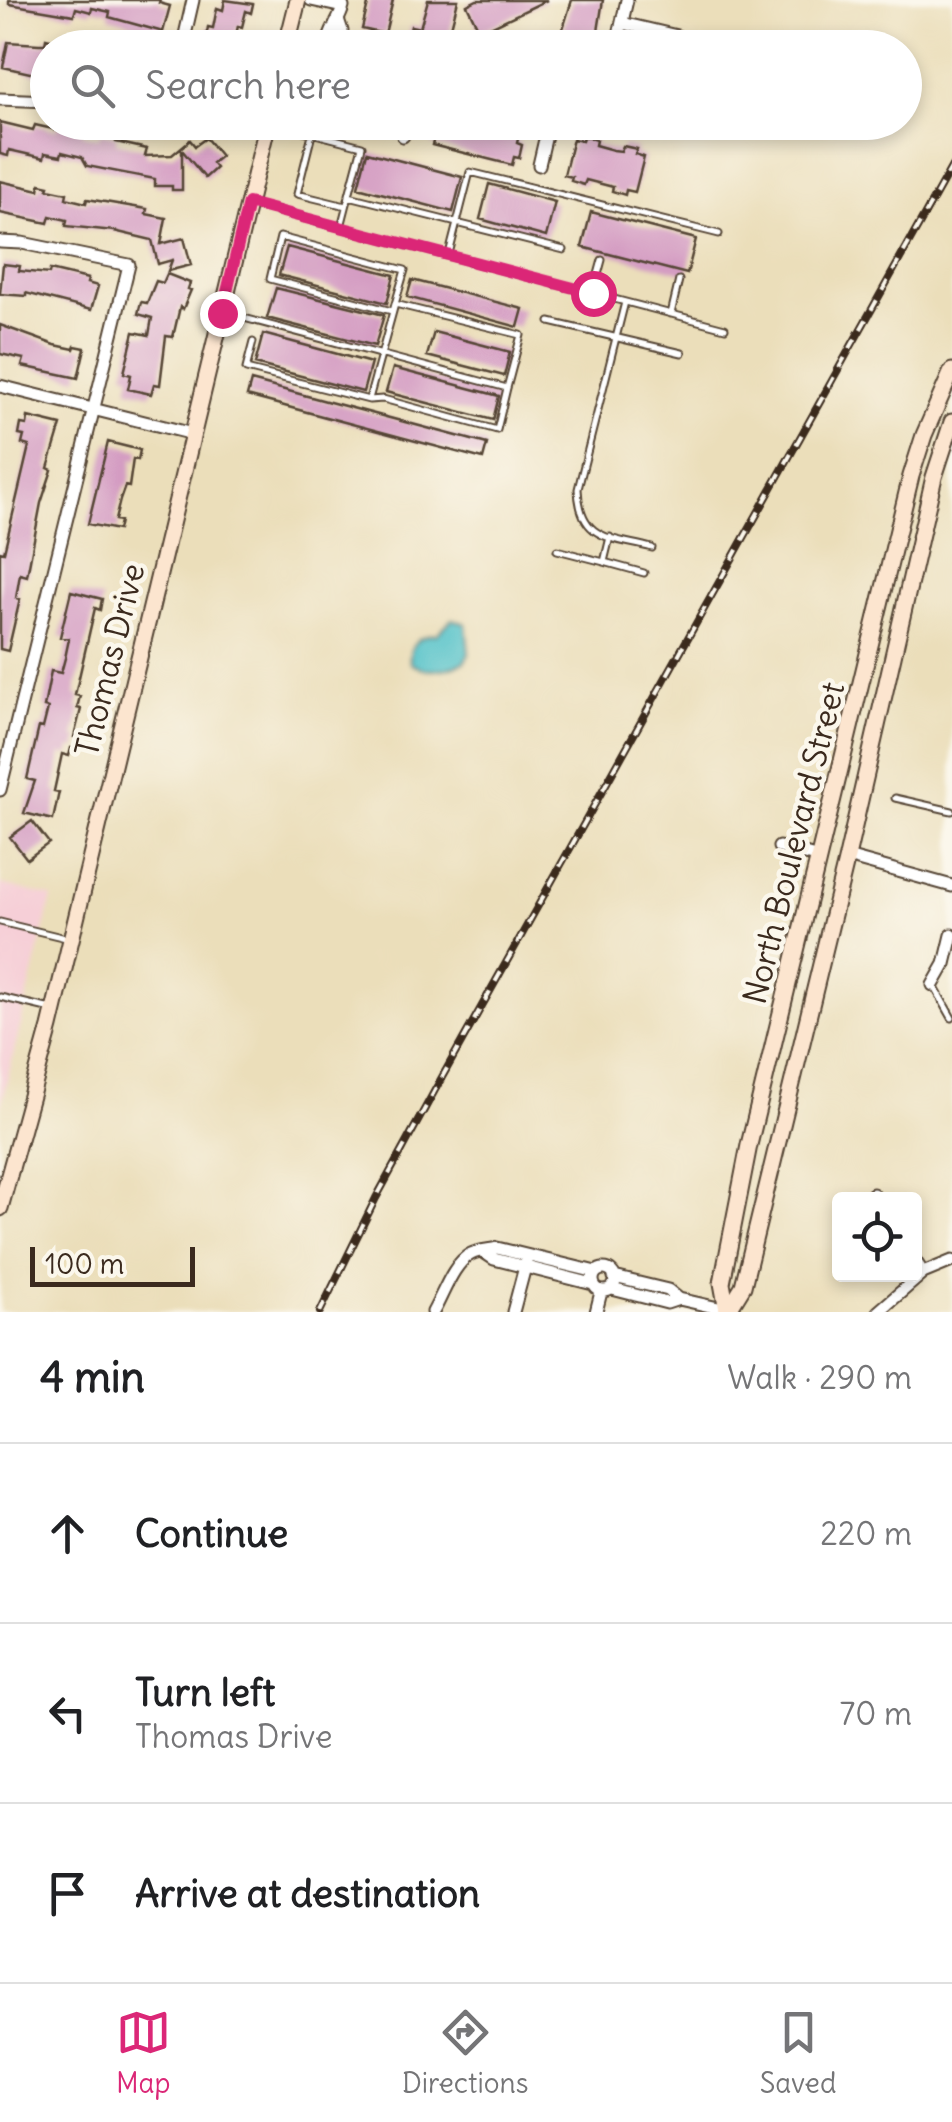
<!DOCTYPE html>
<html lang="en">
<head>
<meta charset="utf-8">
<style>
	body { margin:0; font-family:Delius,sans-serif; background:#f6f6f6; color:#202124 }
	.controls { position:absolute; right:30px; bottom:30px; display:grid; overflow:hidden; border-radius:10px; box-shadow:0 5px 15px #0003 }
	.controls button { width:90px; height:90px; display:grid; place-items:center; padding:0; border:0; border-bottom:2px solid #e0e0e0; background:#fff; color:#202124; font:50px sans-serif }
	.scale { position:absolute; left:30px; bottom:25px; width:165px; box-sizing:border-box; padding-left:10px; border:5px solid #3b2a1e; border-top:0; font-size:28px; line-height:35px; white-space:nowrap; color:#3b2a1e; -webkit-text-stroke:8px #fbf7ec; paint-order:stroke }
	.stop { position:absolute; width:30px; height:30px; margin:-22px; border:8px solid #db2777; border-radius:50%; background:#fff }
	.stop.end { background:#db2777; border-color:#fff; box-shadow:0 2px 10px #0008 }
	.list { margin:0; padding:0; list-style:none }
	h2 { display:flex; justify-content:space-between; align-items:center; height:130px; margin:0; padding:0 40px; font-size:42px }
	h2 small { font-size:32px; font-weight:400; color:#757577 }
	.list li { display:grid; grid-template-columns:65px 1fr auto; gap:30px; align-items:center; box-sizing:border-box; height:180px; padding:0 40px; border-top:2px solid #e0e0e0 }
	.list b { display:block; font-size:38px; white-space:nowrap }
	.list p { margin:0; font-size:32px; white-space:nowrap; color:#757577 }
	.list em { font-size:32px; font-style:normal; color:#757577 }
	.icon { flex:none; width:55px; height:55px; fill:none; stroke:currentColor; stroke-width:2; stroke-linecap:round; stroke-linejoin:round }
	.map { position:relative; flex:none; width:952px; height:1312px; overflow:hidden }
	.search { position:absolute; background:#fff; box-shadow:0 5px 15px #0003; left:30px; right:30px; top:30px; height:110px; display:flex; align-items:center; gap:25px; box-sizing:border-box; padding:0 35px; border-radius:55px; color:#757577; font-size:38px }
	.sheet { height:670px; background:#fff }
	nav { display:flex; justify-content:space-around; align-items:center; box-sizing:border-box; height:140px; border-top:2px solid #e0e0e0; background:#fff; font-size:28px; color:#757577 }
	nav a { display:grid; justify-items:center; gap:5px }
	nav .on { color:#db2777 }
	.map>svg:first-child { display:block }
</style>
</head>
<body>
<div class="map">
<svg width="952" height="1312" viewBox="0 0 952 1312">
	<rect width="100%" height="100%" fill="#fbf7ec"/>
	<filter id="ink" filterUnits="userSpaceOnUse"><feTurbulence type="fractalNoise" baseFrequency=".01" numOctaves="2"/><feDisplacementMap in="SourceGraphic" scale="20" xChannelSelector="R" yChannelSelector="G"/><feConvolveMatrix kernelMatrix="1 2 1 2 8 2 1 2 1" color-interpolation-filters="sRGB"/></filter>
	<filter id="wash" filterUnits="userSpaceOnUse"><feTurbulence type="fractalNoise" baseFrequency=".0048" numOctaves="4" result="noise"/><feDisplacementMap in="SourceGraphic" scale="40" xChannelSelector="R" yChannelSelector="G"/><feGaussianBlur stdDeviation="2.25" result="paint"/><feColorMatrix in="noise" values="0 0 0 0 0 0 0 0 0 0 0 0 0 0 0 0 0 1.4 0 .05"/><feComposite in="paint" operator="in"/></filter>
	<g filter="url(#wash)">
		<rect width="100%" height="100%" fill="#ebdeba"/>
		<path fill="#f6cfd7" d="M 0,884 L 52,897 L 0,1109 Z"/>
		<path fill="#54c2c9" stroke="#487674" stroke-width="2.5" d="M 452,619 L 466,624 L 469,654 L 464,662 C 446,671 428,674 410,663 C 408,644 418,635 437,634 Z"/>
		<g id="blocks">
			<path fill="#d49cc2" d="M 9,0 L 160,0 L 159,3 L 170,6 L 163,32 L 109,17 L 110,12 L 92,8 L 91,12 L 76,8 L 74,15 L 9,4 Z
				M 225,0 L 253,4 L 251,13 L 246,11 L 242,27 L 238,26 L 233,48 L 204,48 L 208,27 L 213,28 L 217,8 L 223,10 Z
				M 369,0 L 393,0 L 385,34 L 362,29 Z
				M 428,0 L 458,0 L 449,35 L 484,48 L 405,48 L 411,26 L 420,28 Z
				M 477,0 L 547,0 L 480,32 L 467,5 Z
				M 572,0 L 603,0 L 596,44 L 592,43 L 591,48 L 557,48 Z
				M 46,38 L 72,44 L 71,48 L 48,48 L 48,77 L 3,67 L 8,42 L 39,44 L 45,44 Z
				M 0,122 L 33,130 L 35,125 L 57,130 L 58,124 L 72,125 L 84,128 L 82,134 L 99,138 L 100,132 L 117,136 L 116,142 L 147,149 L 145,156 L 172,155 L 190,140 L 195,146 L 206,138 L 221,156 L 212,163 L 216,168 L 205,178 L 182,150 L 182,190 L 172,190 L 172,186 L 155,186 L 155,179 L 87,166 L 82,157 L 62,152 L 61,156 L 45,153 L 44,158 L 9,150 L 8,156 L 0,154 Z
				M 432,122 L 468,122 L 519,135 L 517,143 L 522,145 L 519,158 L 514,157 L 512,165 L 432,145 L 434,137 L 429,135 Z
				M 583,136 L 596,140 L 595,145 L 613,150 L 621,151 L 623,146 L 637,149 L 635,154 L 644,157 L 635,192 L 626,190 L 625,195 L 612,191 L 613,187 L 586,180 L 584,185 L 571,181 L 572,177 L 564,175 L 573,139 L 582,141 Z
				M 367,152 L 462,177 L 453,212 L 358,187 Z
				M 0,181 L 39,190 L 40,184 L 49,186 L 48,189 L 67,193 L 66,198 L 86,203 L 87,199 L 147,209 L 146,214 L 166,218 L 161,244 L 184,238 L 191,265 L 168,271 L 172,260 L 158,264 L 152,240 L 114,231 L 66,226 L 67,220 L 50,216 L 48,223 L 0,213 Z
				M 489,184 L 555,202 L 546,237 L 480,219 Z
				M 591,212 L 696,239 L 687,274 L 582,247 Z
				M 287,247 L 394,275 L 387,303 L 279,275 Z
				M 3,264 L 20,266 L 19,271 L 49,274 L 50,270 L 88,279 L 87,283 L 98,286 L 91,310 L 26,293 L 26,296 L 0,294 Z
				M 167,274 L 190,283 L 188,289 L 191,290 L 183,309 L 180,307 L 173,337 L 166,336 L 160,385 L 154,384 L 151,394 L 128,389 L 131,375 L 124,373 L 134,332 L 149,335 L 152,318 L 138,314 L 141,302 L 147,303 L 156,281 L 163,283 Z
				M 412,280 L 523,309 L 518,327 L 407,297 Z
				M 276,288 L 384,315 L 375,346 L 267,318 Z
				M 0,325 L 55,345 L 74,349 L 75,346 L 85,348 L 78,378 L 22,366 L 24,359 L 0,354 Z
				M 434,332 L 510,352 L 504,376 L 427,356 Z
				M 263,334 L 371,363 L 363,392 L 255,364 Z
				M 393,368 L 499,396 L 493,420 L 386,392 Z
				M 251,381 L 487,444 L 483,459 L 247,396 Z
				M 28,417 L 61,425 L 48,468 L 52,470 L 41,503 L 27,576 L 20,574 L 16,598 L 20,599 L 8,651 L 0,649 L 0,551 L 4,552 L 29,446 L 22,444 L 24,436 L 19,435 L 21,424 L 27,425 Z
				M 108,442 L 140,450 L 138,460 L 133,459 L 129,487 L 125,486 L 120,500 L 115,520 L 120,521 L 118,530 L 88,524 Z
				M 71,591 L 102,599 L 100,610 L 95,608 L 75,695 L 80,696 L 77,708 L 81,709 L 74,737 L 78,738 L 76,749 L 71,748 L 69,756 L 62,754 L 54,791 L 59,792 L 53,820 L 24,813 L 35,781 L 27,779 L 39,727 L 43,728 L 48,708 L 44,707 L 51,671 L 61,673 L 65,658 L 69,639 L 60,637 Z
				M 32,821 L 49,843 L 27,859 L 10,837 Z"/>
		</g>
	</g>
	<g filter="url(#ink)">
		<use href="#blocks" fill-opacity="0" stroke="#554535" stroke-width="2.5"/>
		<g fill="none" stroke-linecap="round" stroke-linejoin="round">
			<defs>
				<path id="lane" d="M 272,123 L 362,146 L 349,195
					M 312,134 L 297,194 L 346,206
					M 251,204 L 725,328
					M 341,227 L 349,196 L 564,250
					M 449,254 L 470,172 L 719,234
					M 593,293 L 602,260
					M 625,302 L 578,489 C 580,541 610,537 652,548
					M 392,311 L 270,279 L 280,237 L 405,270 L 395,304
					M 225,313 L 507,388 L 497,430 L 383,399 L 369,400 L 246,369 L 253,342
					M 671,314 L 679,280
					M 550,322 L 682,353
					M 369,399 L 395,304 L 521,335 L 507,388
					M 610,537 L 604,562 L 644,573
					M 557,550 L 604,562
					M 895,798 L 952,811
					M 0,922 L 70,939
					M 934,986 L 952,1018
					M 0,997 L 51,1009"/>
				<path id="street" d="M 311,0 L 343,7 C 339,22 329,31 327,48
					M 622,23 L 677,36
					M 182,48 L 193,0
					M 338,48 L 342,31 L 339,22
					M 616,48 L 627,0
					M 0,99 L 48,101
					M 155,122 L 163,122
					M 621,122 L 652,130
					M 403,136 L 406,122
					M 539,165 L 549,122
					M 0,242 L 22,243 L 129,265 L 0,790
					M 0,386 L 193,434
					M 779,847 L 819,858
					M 847,857 L 952,886
					M 933,985 L 945,964 L 952,935
					M 873,1194 L 876,1200
					M 482,1251 L 494,1259 L 593,1284
					M 914,1259 L 923,1273
					M593 1280a11 11 0 1 1 22 0a11 11 0 1 1-22 0Z
					M 614,1277 L 668,1290 L 679,1299
					M 612,1289 L 667,1303 L 679,1299 L 736,1312
					M 433,1312 C 443,1295 453,1263 471,1254 C 479,1250 489,1250 497,1248 L 596,1272
					M 513,1312 L 526,1263
					M 596,1312 L 601,1292
					M 878,1312 L 923,1273 L 952,1261"/>
				<path id="secondary" d="M 286,48 L 298,0
					M 0,1208 L 50,1027 L 268,122
					M 727,1310 L 722,1283 L 749,1145 L 911,476 L 924,435 L 952,371
					M 727,1312 L 743,1286 L 847,857 L 934,477 L 952,422"/>
			</defs>
			<use href="#lane" stroke="#554535" stroke-width="9"/>
			<use href="#street" stroke="#554535" stroke-width="15"/>
			<use href="#secondary" stroke="#554535" stroke-width="19"/>
			<use href="#lane" stroke="#fff" stroke-width="5"/>
			<use href="#street" stroke="#fff" stroke-width="11"/>
			<use href="#secondary" stroke="#fce5cf" stroke-width="15"/>
			<defs>
				<path id="rail" d="M 320,1312 L 376,1198 L 441,1079 L 952,166"/>
			</defs>
			<use href="#rail" stroke="#3b2a1e" stroke-width="8"/>
			<use href="#rail" stroke="#fbf7ec" stroke-width="4" stroke-dasharray="11" stroke-linecap="butt"/>
		</g>
	</g>
	<g fill="none" stroke-linecap="round" stroke-linejoin="round" filter="url(#ink)">
		<path stroke="#db2777" stroke-width="12" d="M 222,313 L 248,203 L 593,293"/>
	</g>
	<g text-anchor="middle" stroke-width="9" stroke-linejoin="round" paint-order="stroke">
		<g font-size="32" fill="#3b2a1e" stroke="#fbf7ec">
			<text transform="translate(110 660) rotate(-76)" y="11">Thomas Drive</text>
			<text transform="translate(794 843) rotate(-76)" y="11">North Boulevard Street</text>
		</g>
	</g>
</svg>
<div class="controls">
<button><svg class="icon" aria-label="locate" viewBox="0 0 24 24"><circle cx="12" cy="12" r="6"/><path d="M12 2v4M12 18v4M2 12h4M18 12h4"/></svg></button>
</div>
<div class="scale">100 m</div>
<div class="stop" style="left:593px;top:293px"></div>
<div class="stop end" style="left:222px;top:313px"></div>
<div class="search"><svg class="icon" aria-label="search" viewBox="0 0 24 24"><circle cx="10" cy="10" r="6"/><path d="M15 15l6 6"/></svg>Search here</div>
</div>
<section class="sheet">
<h2>4 min<small>Walk · 290 m</small></h2>
<ul class="list">
<li><svg class="icon" aria-label="ahead" viewBox="0 0 24 24"><path d="M12 20V5M6 11l6-6 6 6"/></svg><div><b>Continue</b></div><em>220 m</em></li>
<li><svg class="icon" aria-label="left" viewBox="0 0 24 24"><path d="M17 20v-9H6M10 6l-5 5 5 5"/></svg><div><b>Turn left</b><p>Thomas Drive</p></div><em>70 m</em></li>
<li><svg class="icon" aria-label="arrive" viewBox="0 0 24 24"><path d="M6 21V4h12l-3 4 3 4H6"/></svg><div><b>Arrive at destination</b></div></li>
</ul>
</section>
<nav>
<a class="on"><svg class="icon" aria-label="map" viewBox="0 0 24 24"><path d="M3 6l6-2 6 2 6-2v14l-6 2-6-2-6 2zM9 4v14M15 6v14"/></svg>Map</a>
<a><svg class="icon" aria-label="directions" viewBox="0 0 24 24"><path d="M12 3l9 9-9 9-9-9zM9 14v-3h6M13 9l2 2-2 2"/></svg>Directions</a>
<a><svg class="icon" aria-label="saved" viewBox="0 0 24 24"><path d="M7 4h10v16l-5-4-5 4z"/></svg>Saved</a>
</nav>
</body>
</html>
